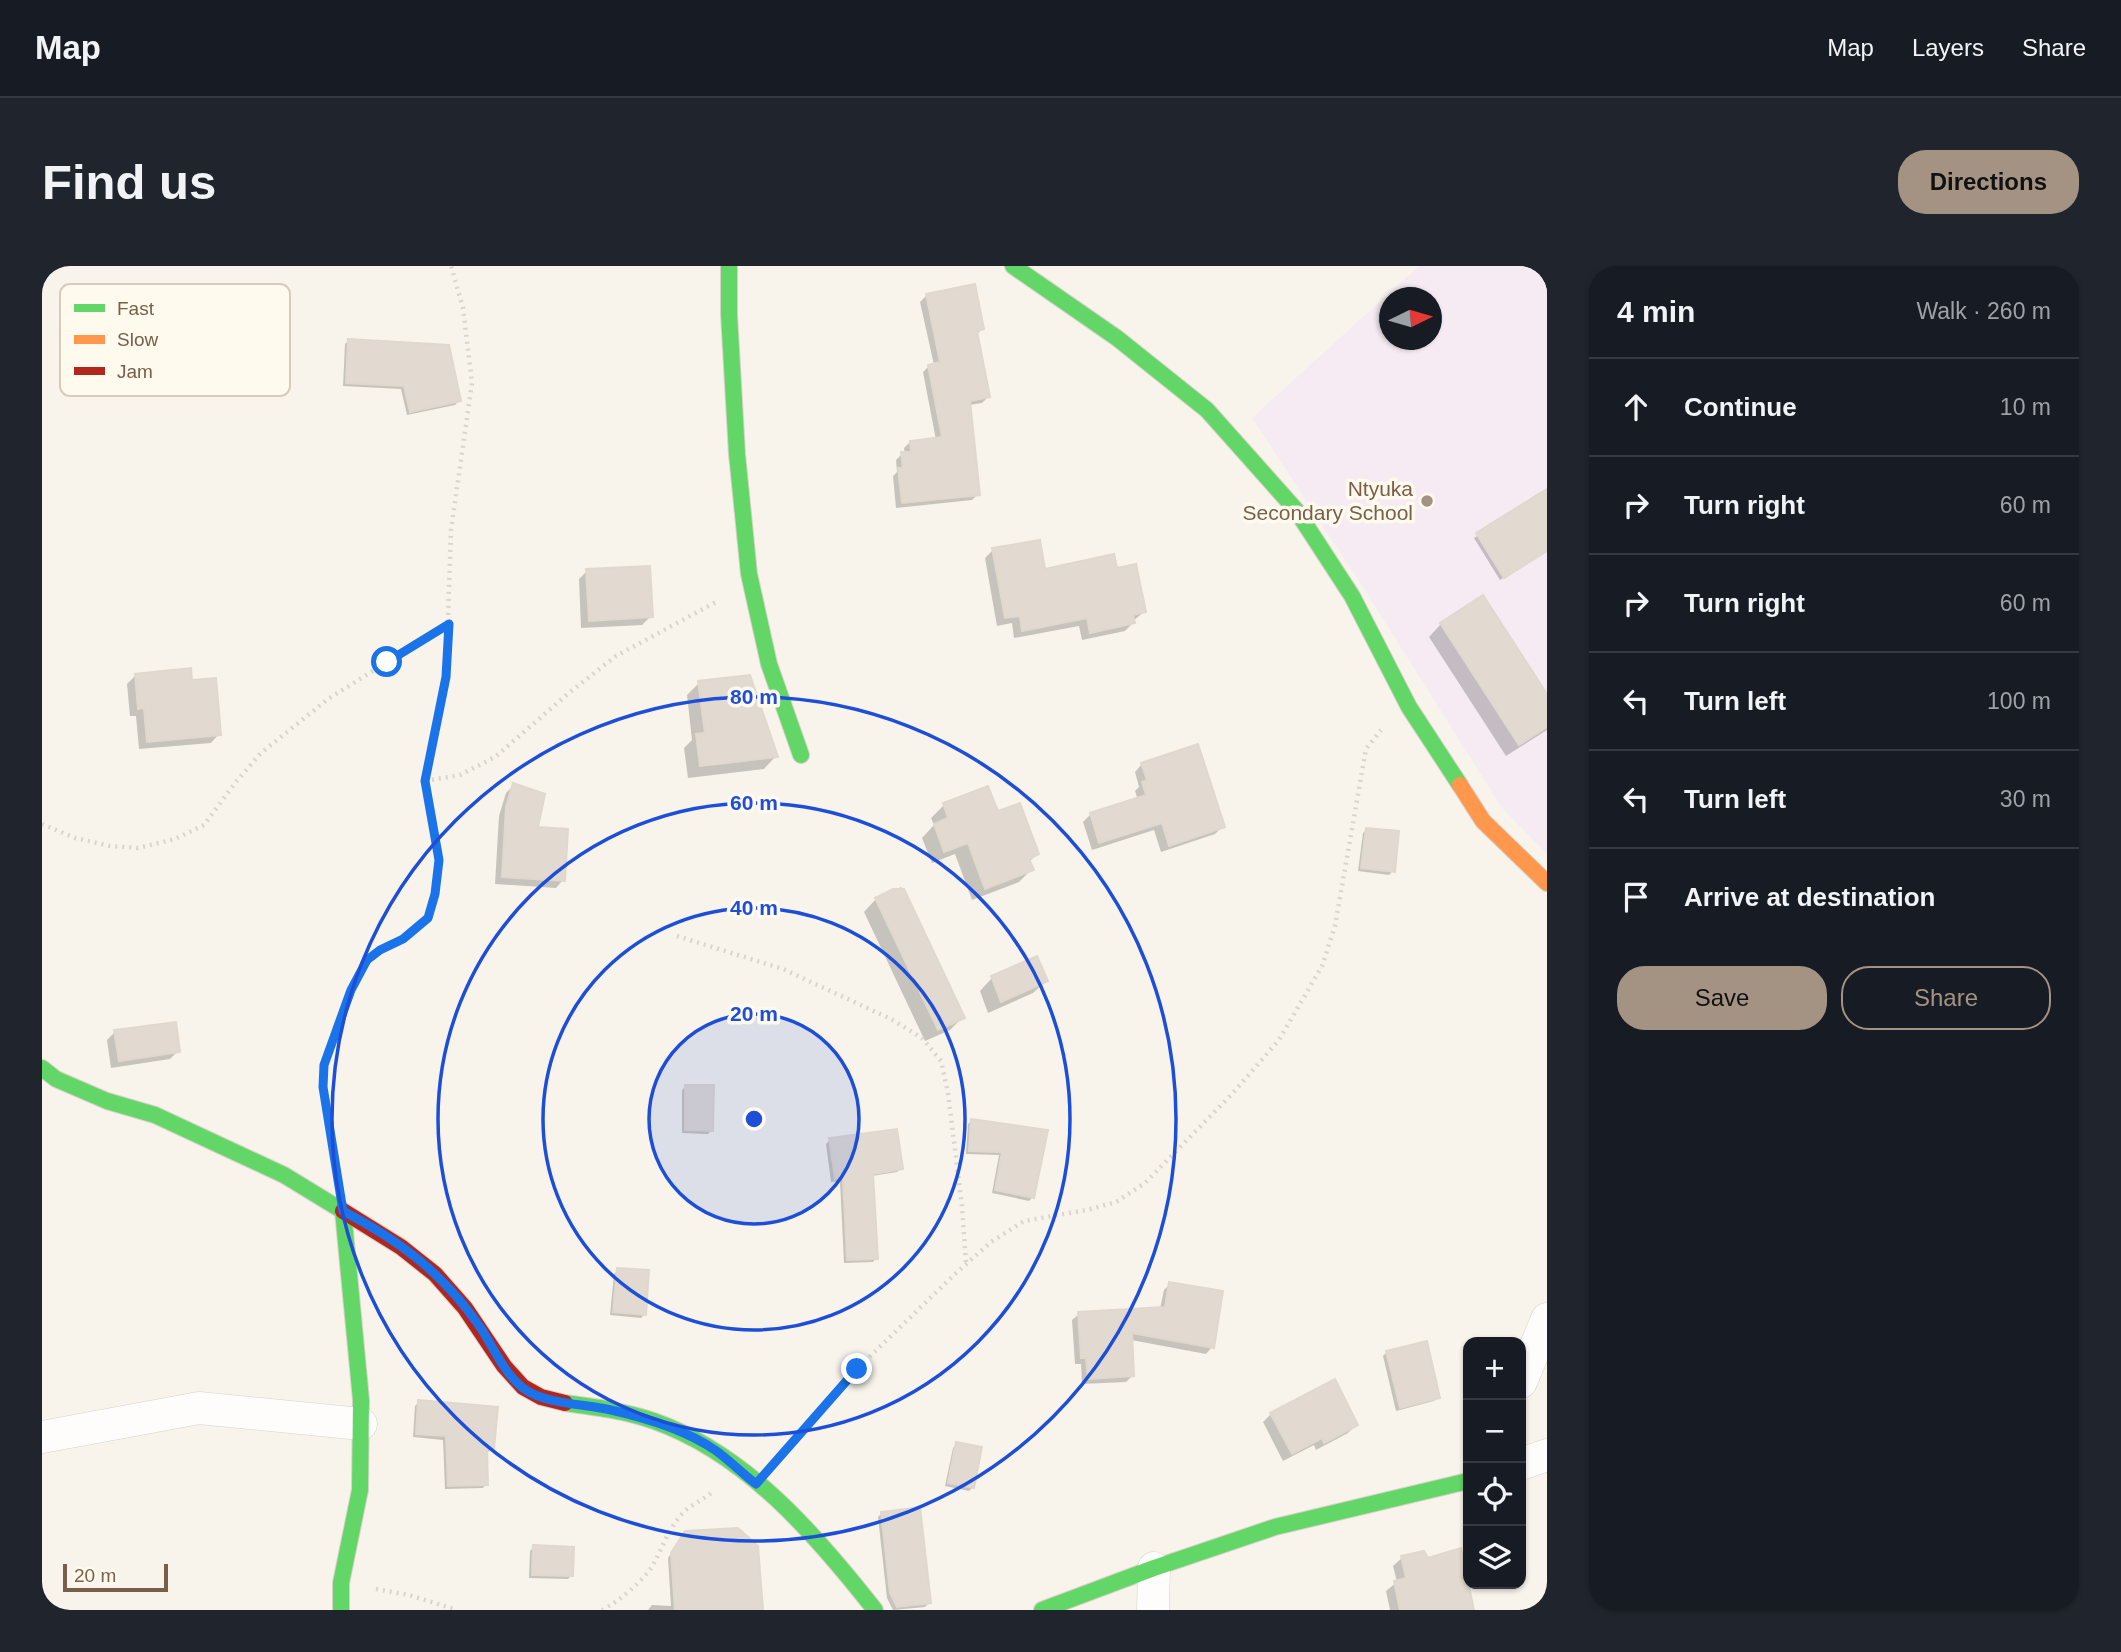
<!DOCTYPE html>
<html lang="en">
<head>
<meta charset="utf-8">
<style>
	body { margin:0; font-family:Helvetica,sans-serif; background:#20242c; color:#f1f3f6 }
	.controls { position:absolute; right:21px; bottom:21px; display:grid; overflow:hidden; border-radius:14px; box-shadow:0 2px 5px #0004 }
	.controls button { width:63px; height:63px; display:grid; place-items:center; padding:0; border:0; border-bottom:2px solid #363941; background:#171b24; color:#f1f3f6; font:35px sans-serif }
	.compass { position:absolute; left:1337px; top:21px; width:63px; height:63px; border-radius:50%; background:#171b24; box-shadow:0 2px 5px #0004; rotate:85deg }
	.scale { position:absolute; left:21px; bottom:18px; width:105px; box-sizing:border-box; padding-left:7px; border:4px solid #775f4a; border-top:0; font-size:19px; line-height:24px; white-space:nowrap; color:#775f4a; -webkit-text-stroke:5px #fffaed; paint-order:stroke }
	.stop { position:absolute; width:21px; height:21px; margin:-16px; border:5px solid #1a73e8; border-radius:50%; background:#fff }
	.stop.end { background:#1a73e8; border-color:#fff; box-shadow:0 2px 7px #0008 }
	.list { margin:0; padding:0; list-style:none }
	h2 { display:flex; justify-content:space-between; align-items:center; height:91px; margin:0; padding:0 28px; font-size:30px }
	h2 small { font-size:23px; font-weight:400; color:#9ea1a6 }
	.list li { display:grid; grid-template-columns:46px 1fr auto; gap:21px; align-items:center; box-sizing:border-box; height:98px; padding:0 28px; border-top:2px solid #363941 }
	.list b { display:block; font-size:26px; white-space:nowrap }
	.list em { font-size:23px; font-style:normal; color:#9ea1a6 }
	.actions { display:flex; gap:14px; padding:21px 28px }
	.actions a { flex:1; padding:16px 0; border:2px solid #a49382; border-radius:28px; text-align:center; font-size:24px; color:#a49382 }
	.actions .main { background:#a49382; color:#111 }
	.icon { flex:none; width:38px; height:38px; fill:none; stroke:currentColor; stroke-width:2; stroke-linecap:round; stroke-linejoin:round }
	.map { position:relative; flex:none; width:1505px; height:1344px; overflow:hidden; border-radius:28px }
	header { display:flex; align-items:center; gap:42px; box-sizing:border-box; height:98px; padding:0 35px; background:#171b24; border-bottom:2px solid #363941 }
	header strong { font-size:33px }
	nav { display:flex; gap:38px; margin-inline-start:auto; font-size:24px }
	.intro { display:flex; align-items:center; justify-content:space-between; box-sizing:border-box; height:168px; padding:0 42px }
	h1 { margin:0; font-size:49px }
	.button { padding:18px 32px; border-radius:28px; background:#a49382; color:#111; font-size:24px; font-weight:700 }
	main { display:flex; gap:42px; padding:0 42px }
	aside { flex:1; background:#171b24; border-radius:28px; box-shadow:0 2px 5px #0004 }
	.map>svg:first-child { display:block }
</style>
</head>
<body>
<header>
<strong>Map</strong>
<nav><a>Map</a><a>Layers</a><a>Share</a></nav>
</header>
<div class="intro"><h1>Find us</h1><a class="button">Directions</a></div>
<main>
<div class="map">
<svg width="1505" height="1344" viewBox="0 0 1505 1344">
	<rect width="100%" height="100%" fill="#f8f4eb"/>
	<path fill="#f6ebf3" fill-rule="evenodd" d="M 1377,0 L 1505,0 L 1505,588 L 1460,542 L 1319,318 L 1210,152 ZM 1348,32 L 1390,32 L 1390,74 L 1348,74 Z"/>
	<path fill="#0003" d="M 884,30 L 940,63 L 934,69 L 946,131 L 940,137 L 927,139 L 936,228 L 930,234 L 854,242 L 851,210 L 855,206 L 854,194 L 860,188 L 863,188 L 862,182 L 868,176 L 894,174 L 881,106 L 887,100 L 892,99 L 878,36 Z
		M 307,74 L 417,135 L 413,139 L 365,149 L 359,123 L 301,120 L 303,78 Z
		M 1505,225 L 1505,285 L 1458,314 L 1432,272 Z
		M 951,284 L 1002,305 L 1073,304 L 1102,346 L 1091,355 L 1091,357 L 1083,365 L 1040,374 L 1037,360 L 972,372 L 970,357 L 955,360 L 943,292 Z
		M 545,305 L 609,350 L 600,359 L 539,362 L 537,313 Z
		M 1399,358 L 1505,431 L 1505,464 L 1464,490 L 1387,371 Z
		M 93,410 L 148,416 L 177,468 L 169,477 L 97,483 L 94,450 L 88,450 L 85,418 Z
		M 657,417 L 734,490 L 722,503 L 646,512 L 642,482 L 650,474 L 645,429 Z
		M 1100,498 L 1181,560 L 1173,568 L 1119,586 L 1112,564 L 1050,584 L 1041,556 L 1049,548 L 1096,534 L 1093,525 L 1097,521 L 1093,506 Z
		M 472,519 L 521,614 L 514,622 L 453,618 L 457,550 L 464,527 Z
		M 902,539 L 955,548 L 995,588 L 987,596 L 990,603 L 977,616 L 930,634 L 913,588 L 890,597 L 880,572 L 892,559 L 889,552 Z
		M 1324,564 L 1351,605 L 1347,609 L 1316,605 L 1321,567 Z
		M 859,621 L 921,751 L 908,764 L 883,775 L 822,646 L 834,633 Z
		M 950,712 L 1004,715 L 991,727 L 946,747 L 938,725 Z
		M 73,766 L 136,785 L 128,793 L 69,802 L 65,774 Z
		M 643,821 L 670,864 L 666,868 L 640,867 L 640,824 Z
		M 929,855 L 1004,866 L 991,931 L 987,935 L 950,927 L 957,889 L 924,888 L 926,858 Z
		M 788,874 L 859,903 L 855,906 L 830,910 L 834,992 L 831,996 L 802,997 L 798,915 L 789,916 L 784,878 Z
		M 576,1004 L 603,1048 L 599,1052 L 568,1049 L 572,1008 Z
		M 1128,1018 L 1170,1081 L 1164,1088 L 1089,1074 L 1091,1109 L 1084,1116 L 1040,1118 L 1039,1098 L 1033,1098 L 1030,1054 L 1037,1048 L 1118,1043 L 1122,1024 Z
		M 1345,1086 L 1396,1131 L 1392,1135 L 1354,1145 L 1341,1090 Z
		M 377,1136 L 450,1182 L 446,1186 L 443,1186 L 444,1218 L 441,1222 L 403,1223 L 401,1174 L 371,1171 L 373,1140 Z
		M 1229,1148 L 1314,1159 L 1306,1167 L 1274,1184 L 1272,1179 L 1241,1195 L 1221,1156 Z
		M 914,1178 L 931,1221 L 927,1225 L 903,1220 L 911,1182 Z
		M 839,1248 L 887,1337 L 883,1341 L 851,1344 L 845,1332 L 836,1251 Z
		M 640,1271 L 719,1344 L 606,1344 L 610,1339 L 629,1340 L 626,1292 Z
		M 492,1281 L 530,1309 L 526,1313 L 487,1312 L 488,1285 Z
		M 1360,1292 L 1431,1344 L 1348,1344 L 1344,1325 L 1355,1316 L 1351,1300 Z"/>
	<path fill="#e2dad0" stroke="#e1d8cd" stroke-width="2" d="M 933,18 L 942,63 L 935,65 L 948,131 L 928,135 L 938,229 L 860,237 L 856,202 L 861,202 L 859,186 L 869,186 L 868,175 L 900,171 L 886,99 L 898,96 L 884,28 Z
		M 306,73 L 407,79 L 419,135 L 368,146 L 362,120 L 304,117 Z
		M 1505,223 L 1505,285 L 1462,312 L 1434,267 Z
		M 998,274 L 1003,303 L 1072,288 L 1075,302 L 1094,298 L 1104,346 L 1091,349 L 1093,357 L 1048,367 L 1045,352 L 980,365 L 978,350 L 963,352 L 950,282 Z
		M 608,300 L 611,351 L 547,355 L 544,303 Z
		M 1441,329 L 1505,428 L 1505,461 L 1477,479 L 1398,357 Z
		M 149,402 L 150,414 L 174,412 L 179,469 L 105,476 L 102,442 L 96,443 L 93,408 Z
		M 708,409 L 736,491 L 658,500 L 654,468 L 663,467 L 656,415 Z
		M 1156,478 L 1183,561 L 1127,580 L 1120,557 L 1057,577 L 1048,547 L 1104,529 L 1100,516 L 1105,514 L 1099,497 Z
		M 471,517 L 503,528 L 496,561 L 526,563 L 523,615 L 460,611 L 464,541 Z
		M 946,520 L 956,545 L 978,537 L 997,588 L 987,593 L 992,604 L 943,623 L 926,577 L 902,586 L 892,558 L 906,552 L 901,537 Z
		M 1324,562 L 1357,565 L 1353,606 L 1319,602 Z
		M 851,623 L 862,623 L 923,752 L 896,764 L 833,632 Z
		M 995,690 L 1006,715 L 959,736 L 949,710 Z
		M 134,756 L 138,786 L 77,795 L 72,764 Z
		M 643,819 L 672,819 L 671,865 L 643,864 Z
		M 929,853 L 1006,864 L 992,932 L 953,924 L 960,886 L 927,885 Z
		M 855,863 L 861,903 L 831,908 L 836,993 L 805,994 L 801,912 L 793,913 L 787,872 Z
		M 575,1002 L 607,1004 L 604,1049 L 571,1046 Z
		M 1127,1016 L 1181,1025 L 1172,1082 L 1090,1067 L 1092,1110 L 1046,1113 L 1044,1092 L 1039,1092 L 1036,1046 L 1123,1041 Z
		M 1385,1075 L 1398,1132 L 1358,1142 L 1344,1085 Z
		M 1293,1113 L 1316,1159 L 1282,1177 L 1280,1172 L 1250,1188 L 1228,1147 Z
		M 376,1134 L 456,1141 L 452,1183 L 445,1183 L 446,1219 L 406,1220 L 404,1170 L 374,1168 Z
		M 914,1176 L 940,1181 L 932,1222 L 906,1217 Z
		M 878,1241 L 889,1337 L 855,1341 L 848,1327 L 839,1246 Z
		M 696,1262 L 716,1280 L 721,1344 L 633,1344 L 629,1287 L 643,1265 Z
		M 491,1279 L 532,1281 L 531,1310 L 490,1309 Z
		M 1419,1282 L 1432,1344 L 1358,1344 L 1352,1315 L 1364,1312 L 1359,1290 L 1382,1285 L 1386,1292 Z"/>
	<g fill="none" stroke-linecap="round" stroke-linejoin="round">
		<defs>
			<path id="street" d="M 1479,1116 L 1505,1053
				M 0,1171 L 157,1142 L 319,1158
				M 1479,1198 L 1505,1189
				M 1111,1344 L 1112,1302"/>
			<path id="fast" d="M 687,0 L 687,48 L 695,188 L 707,308 L 727,398 L 759,489
				M 971,0 L 1075,72 L 1165,144 L 1254,244 L 1310,330 L 1367,441 L 1418,519
				M 0,802 L 14,813 L 65,835 L 113,849 L 242,909 L 301,945 L 319,1134 L 318,1224 L 299,1317 L 299,1344
				M 523,1137 C 553,1141 583,1145 612,1155 C 705,1188 774,1269 833,1344
				M 1000,1344 L 1112,1302 L 1233,1261 L 1426,1215"/>
			<path id="slow" d="M 1418,519 L 1441,555 L 1505,617"/>
			<path id="jam" d="M 301,945 L 359,981 L 393,1008 L 423,1042 L 462,1100 L 481,1121 L 499,1131 L 523,1137"/>
		</defs>
		<use href="#street" stroke="#d7d1c9" stroke-width="33"/>
		<use href="#fast" stroke="#d8d1c9" stroke-width="18"/>
		<use href="#slow" stroke="#d8d1c9" stroke-width="18"/>
		<use href="#jam" stroke="#d8d1c9" stroke-width="18"/>
		<path stroke="#dad4ce" stroke-width="4.5" stroke-dasharray="2 5" stroke-linecap="butt" d="M 383,515 L 418,509 L 453,491 L 528,426 L 574,390 L 674,336
			M 0,558 L 33,572 L 68,580 L 96,582 L 133,573 L 162,559 L 193,517 L 219,487 L 286,433 L 406,358
			M 635,670 L 741,703 L 849,753 L 880,772 L 899,795 L 906,827 L 920,940 L 924,997
			M 293,897 L 281,821 L 282,799 L 309,724 L 325,694 L 338,684 L 361,673 L 386,652 L 393,628 L 397,594 L 383,515 L 404,411 L 409,264 L 430,117 L 421,42 L 409,0
			M 739,1190 L 815,1103 L 912,1009 L 949,976 L 982,955 L 1045,944 L 1074,936 L 1103,917 L 1190,828 L 1237,774 L 1280,700 L 1293,660 L 1324,483 L 1339,464
			M 334,1323 L 367,1329 L 415,1344
			M 560,1344 C 575,1337 604,1313 612,1297 C 621,1280 628,1260 642,1246 C 650,1238 661,1234 669,1227"/>
		<use href="#street" stroke="#fefdfc" stroke-width="32"/>
		<use href="#fast" stroke="#63d668" stroke-width="16"/>
		<use href="#slow" stroke="#ff974d" stroke-width="16"/>
		<use href="#jam" stroke="#b3261e" stroke-width="16"/>
	</g>
	<g fill="none" stroke-linecap="round" stroke-linejoin="round">
		<path stroke="#1a73e8" stroke-width="9" d="M 345,396 L 407,358 L 404,411 L 383,515 L 397,594 L 393,628 L 386,652 L 361,673 L 338,684 L 325,694 L 309,724 L 282,799 L 281,821 L 301,945 C 358,975 401,1007 438,1061 C 452,1082 461,1106 481,1122 C 501,1138 544,1138 569,1144 C 605,1152 642,1163 673,1184 C 687,1194 700,1207 714,1218 L 815,1103"/>
	</g>
	<circle cx="712" cy="853" r="105" fill="#1d4ed8" fill-opacity=".12"/>
	<g fill="none" stroke="#1d4ed8" stroke-width="3.5">
		<circle cx="712" cy="853" r="105"/>
		<circle cx="712" cy="853" r="211"/>
		<circle cx="712" cy="853" r="316"/>
		<circle cx="712" cy="853" r="422"/>
	</g>
	<circle fill="#a49382" stroke="#fffaed" stroke-width="2.5" cx="1385" cy="235" r="7"/>
	<g text-anchor="middle" stroke-width="7" stroke-linejoin="round" paint-order="stroke">
		<g font-size="21" fill="#775f4a" stroke="#fffaed" text-anchor="end">
			<text x="1371" y="230">Ntyuka<tspan x="1371" dy="24">Secondary School</tspan></text>
		</g>
	</g>
	<rect x="18" y="18" width="230" height="112" rx="10" fill="#fffaed" stroke="#d6ccbc" stroke-width="2"/>
	<rect x="32" y="38" width="31" height="8" fill="#63d668"/>
	<rect x="32" y="69" width="31" height="9" fill="#ff974d"/>
	<rect x="32" y="101" width="31" height="8" fill="#b3261e"/>
	<g font-size="19" fill="#775f4a">
		<text x="75" y="49">Fast</text>
		<text x="75" y="80">Slow</text>
		<text x="75" y="112">Jam</text>
	</g>
	<circle cx="712" cy="853" r="10" fill="#1d4ed8" stroke="#fffaed" stroke-width="3.5"/>
	<g font-size="21" text-anchor="middle" font-weight="bold" fill="#1d4ed8" stroke="#fffaed" stroke-width="7" stroke-linejoin="round" paint-order="stroke">
		<text x="712" y="438">80 m</text>
		<text x="712" y="544">60 m</text>
		<text x="712" y="649">40 m</text>
		<text x="712" y="755">20 m</text>
	</g>
</svg>
<div class="controls">
<button>+</button>
<button>−</button>
<button><svg class="icon" aria-label="locate" viewBox="0 0 24 24"><circle cx="12" cy="12" r="6"/><path d="M12 2v4M12 18v4M2 12h4M18 12h4"/></svg></button>
<button><svg class="icon" aria-label="layers" viewBox="0 0 24 24"><path d="M12 4l9 5-9 5-9-5zM3 14l9 5 9-5"/></svg></button>
</div>
<svg class="compass" viewBox="-18 -18 36 36"><path d="M0-13l5 13h-10z" fill="#e53935"/><path d="M0 13l5-13h-10z" fill="#9ea1a6"/></svg>
<div class="scale">20 m</div>
<div class="stop" style="left:345px;top:396px"></div>
<div class="stop end" style="left:815px;top:1103px"></div>
</div>
<aside>
<h2>4 min<small>Walk · 260 m</small></h2>
<ul class="list">
<li><svg class="icon" aria-label="ahead" viewBox="0 0 24 24"><path d="M12 20V5M6 11l6-6 6 6"/></svg><div><b>Continue</b></div><em>10 m</em></li>
<li><svg class="icon" aria-label="right" viewBox="0 0 24 24"><path d="M7 20v-9h11M14 6l5 5-5 5"/></svg><div><b>Turn right</b></div><em>60 m</em></li>
<li><svg class="icon" aria-label="right" viewBox="0 0 24 24"><path d="M7 20v-9h11M14 6l5 5-5 5"/></svg><div><b>Turn right</b></div><em>60 m</em></li>
<li><svg class="icon" aria-label="left" viewBox="0 0 24 24"><path d="M17 20v-9H6M10 6l-5 5 5 5"/></svg><div><b>Turn left</b></div><em>100 m</em></li>
<li><svg class="icon" aria-label="left" viewBox="0 0 24 24"><path d="M17 20v-9H6M10 6l-5 5 5 5"/></svg><div><b>Turn left</b></div><em>30 m</em></li>
<li><svg class="icon" aria-label="arrive" viewBox="0 0 24 24"><path d="M6 21V4h12l-3 4 3 4H6"/></svg><div><b>Arrive at destination</b></div></li>
</ul>
<div class="actions"><a class="main">Save</a><a>Share</a></div>
</aside>
</main>
</body>
</html>
